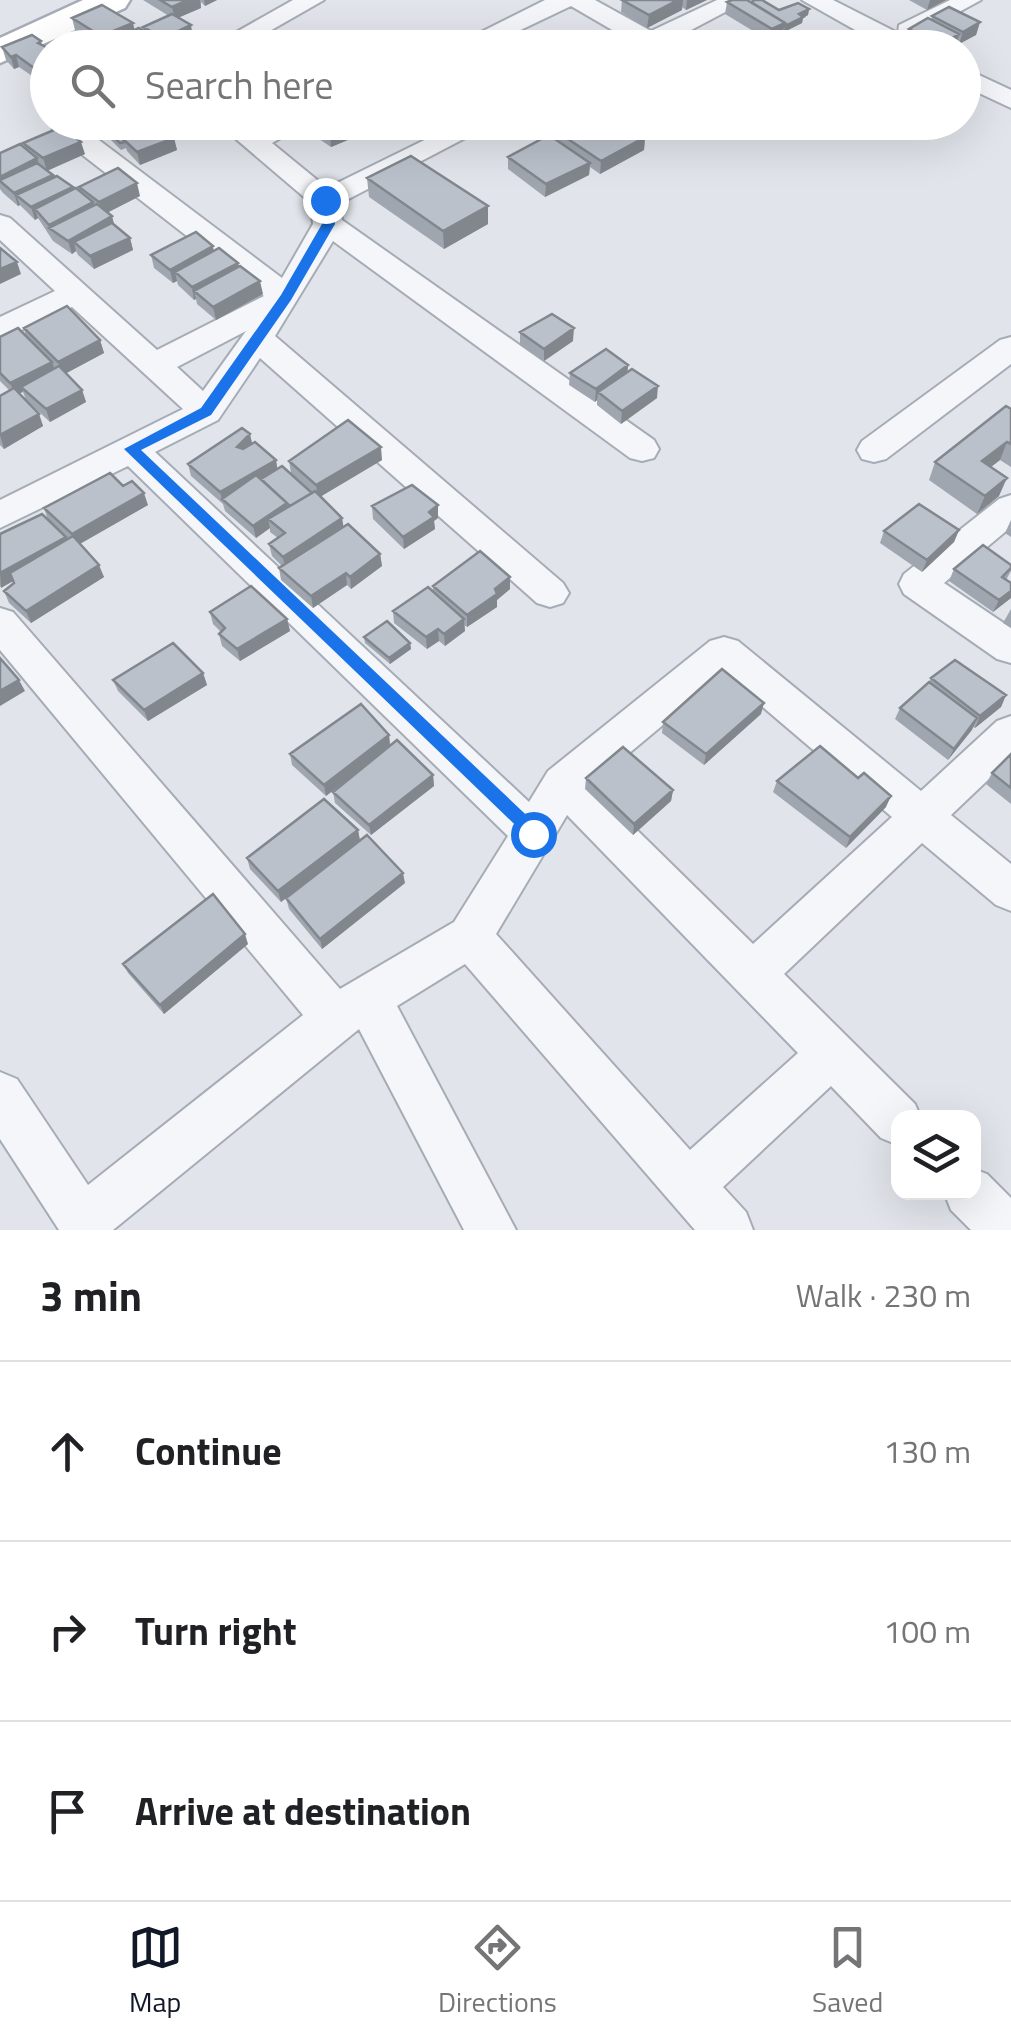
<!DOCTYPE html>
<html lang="en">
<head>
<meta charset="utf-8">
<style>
	body { margin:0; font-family:"Titillium Web",sans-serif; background:#f6f6f6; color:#202124 }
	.controls { position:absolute; right:30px; bottom:30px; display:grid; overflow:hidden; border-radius:20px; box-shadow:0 10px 40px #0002 }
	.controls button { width:90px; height:90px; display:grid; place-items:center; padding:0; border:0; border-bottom:2px solid #e0e0e0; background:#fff; color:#202124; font:50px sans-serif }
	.stop { position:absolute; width:30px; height:30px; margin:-22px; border:8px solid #1a73e8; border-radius:50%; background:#fff }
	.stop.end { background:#1a73e8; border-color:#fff; box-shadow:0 2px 10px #0008 }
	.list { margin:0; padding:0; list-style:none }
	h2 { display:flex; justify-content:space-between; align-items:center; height:130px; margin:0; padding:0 40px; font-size:42px }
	h2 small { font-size:32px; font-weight:400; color:#757577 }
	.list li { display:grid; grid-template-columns:65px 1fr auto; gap:30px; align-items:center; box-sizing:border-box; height:180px; padding:0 40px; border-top:2px solid #e0e0e0 }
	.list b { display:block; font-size:38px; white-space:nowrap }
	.list em { font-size:32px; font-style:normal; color:#757577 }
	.icon { flex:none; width:55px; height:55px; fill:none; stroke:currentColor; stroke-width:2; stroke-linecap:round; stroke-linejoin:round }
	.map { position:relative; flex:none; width:1011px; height:1230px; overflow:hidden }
	.search { position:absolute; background:#fff; box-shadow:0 10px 40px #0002; left:30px; right:30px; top:30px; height:110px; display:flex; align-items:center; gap:25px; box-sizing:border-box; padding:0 35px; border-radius:55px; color:#757577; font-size:38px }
	.sheet { height:670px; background:#fff }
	nav { display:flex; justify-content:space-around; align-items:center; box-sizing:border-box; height:140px; border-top:2px solid #e0e0e0; background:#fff; font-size:28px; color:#757577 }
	nav a { display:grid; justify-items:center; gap:5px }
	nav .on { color:#111827 }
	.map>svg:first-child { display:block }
</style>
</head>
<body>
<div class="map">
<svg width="1011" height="1230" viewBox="0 0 1011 1230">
	<rect width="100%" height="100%" fill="#e1e5eb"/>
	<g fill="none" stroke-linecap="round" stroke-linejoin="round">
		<defs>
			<path id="minor" d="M 293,0 L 324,0 L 240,48 L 208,48 Z
				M 545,0 L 595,0 L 651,31 L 717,0 L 748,0 L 657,48 L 624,48 L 631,41 L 571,6 L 483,48 L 449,48 Z
				M 802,0 L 833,0 L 898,33 L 899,25 L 950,0 L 981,0 L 917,35 L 904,36 L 919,48 L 887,48 Z
				M 964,68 L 1011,90 L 1011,108 L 964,86 Z
				M 52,122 L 75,122 L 282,278 L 313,224 L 311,203 L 216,122 L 246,122 L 256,130 L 273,122 L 309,122 L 272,143 L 327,188 L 461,122 L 496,122 L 339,204 L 342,220 L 654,440 L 659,449 L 654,458 L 642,461 L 630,458 L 333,241 L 275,336 L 563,583 L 569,593 L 563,603 L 550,607 L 537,603 L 260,358 L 218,420 L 155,452 L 529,802 L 548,771 L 710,641 L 724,637 L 738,641 L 921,791 L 997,721 L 1011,716 L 1011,758 L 951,815 L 1011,864 L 1011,911 L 996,905 L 922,843 L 784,974 L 915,1104 L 921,1118 L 898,1118 L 898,1145 L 881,1138 L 831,1086 L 723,1187 L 746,1212 L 753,1230 L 695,1230 L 465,964 L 397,1006 L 516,1230 L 464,1230 L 359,1029 L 113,1230 L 59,1230 L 0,1139 L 0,1072 L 17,1079 L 88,1185 L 303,1015 L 0,650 L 0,608 L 13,612 L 340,989 L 454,922 L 508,836 L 128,466 L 0,528 L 0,500 L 183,409 L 72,307 L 0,340 L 0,317 L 55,291 L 0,240 L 0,215 L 10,218 L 157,350 L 264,296 L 53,132 ZM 246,331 L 203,391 L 177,367 ZM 724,674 L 892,817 L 753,944 L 591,785 ZM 567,815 L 798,1053 L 690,1150 L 496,934 Z
				M 1011,337 L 1011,364 L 886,459 L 874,462 L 862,459 L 857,450 L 862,441 L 1000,340 Z
				M 1011,495 L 1011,527 L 944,583 L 1011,628 L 1011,663 L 997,659 L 904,594 L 899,584 L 904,574 L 999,499 Z
				M 974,1169 L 987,1174 L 1011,1198 L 1011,1230 L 971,1230 L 951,1210 L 944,1192 L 974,1192 Z"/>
			<path id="secondary" d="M 83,0 L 130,0 L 125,8 L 0,63 L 0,38 Z"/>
		</defs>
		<use href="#minor" stroke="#a6acb6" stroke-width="4"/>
		<use href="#secondary" stroke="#a6acb6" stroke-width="5"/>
		<use href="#minor" fill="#f4f6f9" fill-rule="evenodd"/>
		<use href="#secondary" fill="#fff" fill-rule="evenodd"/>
	</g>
	<path fill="#a0a6af" d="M 143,0 L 217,0 L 205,6 L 201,2 L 201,8 L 178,18 L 193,38 L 173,48 L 107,48 L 100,46 L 75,30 L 72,18 L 144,31 L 143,27 L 169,16 Z
		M 622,0 L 707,0 L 686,10 L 682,7 L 682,10 L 647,28 L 621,12 Z
		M 909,0 L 946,0 L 927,10 Z
		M 727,2 L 751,2 L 779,10 L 809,9 L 808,15 L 803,18 L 802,23 L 788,30 L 814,43 L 813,48 L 786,48 L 775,42 L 775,39 L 770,41 L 725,14 Z
		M 932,16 L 980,22 L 976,35 L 959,44 L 957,43 L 954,48 L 917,48 L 906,42 L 909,29 L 931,20 Z
		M 41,41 L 42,45 L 48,48 L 48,76 L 38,80 L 19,67 L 14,69 L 6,60 L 2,47 Z
		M 89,122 L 152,122 L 155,126 L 153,122 L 189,122 L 167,132 L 174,138 L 177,150 L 140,165 L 127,151 L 126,148 L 121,150 L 109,138 L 108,135 L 104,137 Z
		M 303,122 L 381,122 L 381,126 L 360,136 L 355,132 L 355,137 L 331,147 L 304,129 Z
		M 559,133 L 645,137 L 644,150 L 600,174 L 590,167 L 589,175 L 545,197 L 508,169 L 508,157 L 559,141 Z
		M 23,143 L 85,154 L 47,170 L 54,177 L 74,189 L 80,192 L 79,187 L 140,196 L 107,212 L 112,216 L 114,224 L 130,238 L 133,250 L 94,269 L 78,255 L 76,251 L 72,254 L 53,241 L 38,218 L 35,220 L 20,205 L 18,206 L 3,193 L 0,189 L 0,153 L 25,148 Z
		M 367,178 L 488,224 L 444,249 L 369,197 Z
		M 214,250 L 238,263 L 239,267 L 263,294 L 216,320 L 197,304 L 196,299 L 194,300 L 178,285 L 177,281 L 173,283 L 154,268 L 151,255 Z
		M 24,328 L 100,340 L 104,353 L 66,373 L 82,390 L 86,402 L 50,422 L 26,400 L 23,392 L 19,393 L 39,414 L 43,426 L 4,449 L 0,445 L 0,396 L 10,391 L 0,381 L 0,337 L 26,337 Z
		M 520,332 L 573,341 L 544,361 L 520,345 Z
		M 628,365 L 627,372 L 657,398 L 621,424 L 597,405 L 597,400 L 595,402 L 569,385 L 570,373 Z
		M 1011,409 L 1011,467 L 1000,460 L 991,467 L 999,496 L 977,514 L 929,480 L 935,462 Z
		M 252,443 L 276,460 L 277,469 L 312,493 L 291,473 L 289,461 L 382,460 L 320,497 L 342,518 L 343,527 L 380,554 L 382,566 L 351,589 L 347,585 L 313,608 L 281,580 L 279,568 L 282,566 L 272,556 L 269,544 L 278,538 L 270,532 L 270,528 L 256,538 L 225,511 L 223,504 L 191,476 L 188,464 Z
		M 123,486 L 148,505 L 80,544 L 104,577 L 31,623 L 9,603 L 4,591 L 14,583 L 13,581 L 0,587 L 0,534 L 48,520 L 44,508 Z
		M 438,505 L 438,518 L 434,521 L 435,529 L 404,549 L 373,519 L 372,506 Z
		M 1011,520 L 1011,537 L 1005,533 Z
		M 959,530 L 954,542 L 922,572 L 880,543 L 884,531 Z
		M 1011,565 L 1011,571 L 1006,580 L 1011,583 L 1011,598 L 993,612 L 949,581 L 954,569 Z
		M 510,577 L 510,589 L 497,600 L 497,607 L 467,627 L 464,625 L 465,631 L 445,646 L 439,641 L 427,649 L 394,623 L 393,611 L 433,592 L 433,586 Z
		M 1011,609 L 1011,628 L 1003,623 Z
		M 210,612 L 287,619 L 290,631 L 240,661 L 222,646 L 219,634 L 221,632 L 213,624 Z
		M 364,637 L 410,643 L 411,649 L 390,664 L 365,643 Z
		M 203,673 L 207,685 L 148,721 L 118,691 L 113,680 Z
		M 931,678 L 1006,695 L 1001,707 L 975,728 L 973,727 L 948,760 L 895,719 L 900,708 L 929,682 Z
		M 761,714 L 704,765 L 662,733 L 663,722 Z
		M 389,735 L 390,746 L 433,775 L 434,786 L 371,835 L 335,803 L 333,792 L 373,759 L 326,796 L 292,765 L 290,754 Z
		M 1011,754 L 1011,804 L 986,784 L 992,773 Z
		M 586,778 L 673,790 L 671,801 L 633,835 L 585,789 Z
		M 777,781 L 886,807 L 846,848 L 773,792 Z
		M 358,830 L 360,841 L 281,902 L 250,869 L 247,858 Z
		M 405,883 L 322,949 L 289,909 L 286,898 Z
		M 248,944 L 164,1014 L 128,973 L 123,964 Z"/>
	<path fill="#82878e" d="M 188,0 L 200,0 L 201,8 L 175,19 L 172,7 Z
		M 204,0 L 217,0 L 205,6 Z
		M 678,0 L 683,0 L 682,10 L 647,28 L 649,15 Z
		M 687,0 L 707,0 L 686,10 Z
		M 930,0 L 946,0 L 927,10 Z
		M 809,9 L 808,15 L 803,18 L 802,23 L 784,32 L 785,26 L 799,14 Z
		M 980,22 L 976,35 L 959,44 L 963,32 Z
		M 133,23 L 136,36 L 108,42 L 109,47 L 104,48 L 101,36 Z
		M 785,23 L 782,35 L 776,36 L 775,39 L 770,41 L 772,29 Z
		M 191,25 L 193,38 L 173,48 L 162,48 L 165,46 L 164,38 Z
		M 959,34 L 956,47 L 940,48 L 940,45 Z
		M 16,55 L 19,67 L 14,69 L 11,57 Z
		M 48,62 L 48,76 L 38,80 L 34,68 Z
		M 105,122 L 140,122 L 108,132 L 108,135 L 104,137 L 101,124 Z
		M 162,122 L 189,122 L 164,133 Z
		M 360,122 L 381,122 L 381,126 L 360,136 L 359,123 Z
		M 354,124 L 355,137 L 331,147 L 330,135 Z
		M 645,137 L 644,150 L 600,174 L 601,161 Z
		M 174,138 L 177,150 L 140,165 L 137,152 Z
		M 81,142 L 85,154 L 47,171 L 43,158 Z
		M 37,158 L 41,171 L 0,181 L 0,177 Z
		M 590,163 L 589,175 L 545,197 L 546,184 Z
		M 53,175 L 56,187 L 16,195 L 20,205 L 18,206 L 14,193 Z
		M 137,183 L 140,196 L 103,215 L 99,202 Z
		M 73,187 L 77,200 L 35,209 L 38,218 L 35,220 L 31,207 Z
		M 93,202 L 97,215 L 50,228 L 49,225 Z
		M 488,206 L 488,224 L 444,249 L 443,231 Z
		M 112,216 L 115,229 L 74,242 L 76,251 L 72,254 L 68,241 Z
		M 130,238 L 133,250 L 94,269 L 90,256 Z
		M 213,246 L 215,259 L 175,272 L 177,281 L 173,283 L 170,270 Z
		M 17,262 L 21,274 L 0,284 L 0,269 Z
		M 238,263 L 241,276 L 194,291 L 196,299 L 194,300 L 192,287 Z
		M 260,281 L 263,294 L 216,320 L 213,307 Z
		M 574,328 L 573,341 L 544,361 L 544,349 Z
		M 100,340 L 104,353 L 63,375 L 58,362 Z
		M 52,362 L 57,375 L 21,387 L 23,392 L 15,395 L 10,383 Z
		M 628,365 L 627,378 L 598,392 L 597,400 L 595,402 L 596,389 Z
		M 658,386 L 657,398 L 621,424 L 622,411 Z
		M 82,390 L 86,402 L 50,422 L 46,409 Z
		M 39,414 L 43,426 L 4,449 L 0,435 Z
		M 250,434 L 253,447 L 240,459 L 237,447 Z
		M 1007,442 L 1000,460 L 975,479 L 982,461 Z
		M 381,447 L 382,460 L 318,498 L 316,485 Z
		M 276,460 L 278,473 L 222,499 L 220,492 Z
		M 1007,478 L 999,496 L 977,514 L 985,496 Z
		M 144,493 L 148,505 L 76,546 L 72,534 Z
		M 287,503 L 289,515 L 268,519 L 270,528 L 256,538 L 253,526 Z
		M 438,505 L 438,518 L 434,521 L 435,529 L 404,549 L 403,537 Z
		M 342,518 L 344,530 L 285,569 L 283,557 Z
		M 959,530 L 954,542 L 922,572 L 927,560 Z
		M 66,537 L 70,549 L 1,588 L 0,573 Z
		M 380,554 L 382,566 L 351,589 L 350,577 Z
		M 99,565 L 104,577 L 31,623 L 26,611 Z
		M 346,573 L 347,585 L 313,608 L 311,596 Z
		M 510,577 L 510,589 L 497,600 L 497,607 L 467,627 L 467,615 Z
		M 1011,591 L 1011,598 L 993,612 L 999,600 Z
		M 287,619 L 290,631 L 240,661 L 237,649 Z
		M 464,619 L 465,631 L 445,646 L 444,634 Z
		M 438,629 L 439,641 L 427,649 L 426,637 Z
		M 410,643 L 411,649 L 390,664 L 389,658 Z
		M 203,673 L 207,685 L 148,721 L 144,710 Z
		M 19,680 L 25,691 L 0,706 L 0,691 Z
		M 1006,695 L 1001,707 L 975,728 L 980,716 Z
		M 764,703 L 761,714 L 704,765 L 706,754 Z
		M 977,718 L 972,730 L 948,760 L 954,749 Z
		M 389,735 L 390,746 L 326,796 L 324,785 Z
		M 433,775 L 434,786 L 371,835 L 369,825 Z
		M 673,790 L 671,801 L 633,835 L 634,824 Z
		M 891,796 L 886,807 L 846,848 L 850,837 Z
		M 358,830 L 360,841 L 281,902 L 278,891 Z
		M 403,873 L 405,883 L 322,949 L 320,939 Z
		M 245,934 L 248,944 L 164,1014 L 160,1005 Z"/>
	<path fill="#bac1cb" stroke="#82878e" stroke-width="2.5" d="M 160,0 L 188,0 L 172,7 Z
		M 622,0 L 678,0 L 649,15 Z
		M 732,0 L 747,0 L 785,23 L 772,29 L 727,2 Z
		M 755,0 L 762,0 L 779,10 L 798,3 L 809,9 L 799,14 L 803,17 L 785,26 L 785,23 L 751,2 Z
		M 102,5 L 133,23 L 101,36 L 72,18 Z
		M 949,7 L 980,22 L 963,32 L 932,16 Z
		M 172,14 L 191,25 L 164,38 L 143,27 Z
		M 928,18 L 959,34 L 940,45 L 909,29 Z
		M 139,28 L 168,44 L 162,48 L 118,48 L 108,42 Z
		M 786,30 L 814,43 L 805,48 L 800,48 L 776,36 Z
		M 258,34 L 274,48 L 226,48 Z
		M 32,35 L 41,41 L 38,43 L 48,48 L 48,62 L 34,68 L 16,55 L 11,57 L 2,47 Z
		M 131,122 L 152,122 L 155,126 L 123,139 L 124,142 L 120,143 L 108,132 Z
		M 312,122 L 352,122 L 354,124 L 330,135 Z
		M 582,122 L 622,122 L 645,137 L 601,161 L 559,133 Z
		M 158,124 L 174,138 L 137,152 L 123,139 Z
		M 61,127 L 81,142 L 43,158 L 23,143 Z
		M 549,135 L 590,163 L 546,184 L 508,157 Z
		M 20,144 L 37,158 L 0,177 L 0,153 Z
		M 411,156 L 488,206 L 443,231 L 367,178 Z
		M 37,163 L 53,175 L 14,193 L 0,181 L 0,180 Z
		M 118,168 L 137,183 L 99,202 L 79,187 Z
		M 57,176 L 73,187 L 31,207 L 16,195 Z
		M 76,188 L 93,202 L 49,225 L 35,209 Z
		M 97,204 L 112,216 L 68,241 L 49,228 Z
		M 112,223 L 130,238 L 90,256 L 74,242 Z
		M 196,232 L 213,246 L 170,270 L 151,255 Z
		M 0,248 L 17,262 L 0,269 Z
		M 219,248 L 238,263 L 192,287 L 175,272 Z
		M 240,266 L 260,281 L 213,307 L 194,291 Z
		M 67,306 L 100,340 L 58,362 L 24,328 Z
		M 552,314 L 574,328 L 544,349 L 520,332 Z
		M 18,328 L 52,362 L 10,383 L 0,373 L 0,337 Z
		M 606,349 L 628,365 L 596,389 L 570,373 Z
		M 59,366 L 82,390 L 46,409 L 21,387 Z
		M 632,369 L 658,386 L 622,411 L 598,392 Z
		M 14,388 L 39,414 L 0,435 L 0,396 Z
		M 1006,406 L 1011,409 L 1011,444 L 1007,442 L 982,461 L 1007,478 L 985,496 L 935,462 Z
		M 348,420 L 381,447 L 316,485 L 289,461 Z
		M 242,428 L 250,434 L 237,447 L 243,449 L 255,442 L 276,460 L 220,492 L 188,464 Z
		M 282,466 L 312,493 L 290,506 L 261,479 Z
		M 110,473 L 123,486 L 132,481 L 144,493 L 72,534 L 44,508 Z
		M 256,475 L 287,503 L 253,526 L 222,499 Z
		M 412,485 L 438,505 L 429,512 L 434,517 L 403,537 L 372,506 Z
		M 315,491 L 342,518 L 283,557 L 269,544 L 285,533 L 268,519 Z
		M 919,504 L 959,530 L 927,560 L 884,531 Z
		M 42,514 L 66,537 L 0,573 L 0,534 Z
		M 348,524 L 380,554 L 350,577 L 346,573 L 311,596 L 279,568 Z
		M 73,536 L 99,565 L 26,611 L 4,591 L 14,583 L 10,573 Z
		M 983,545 L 1011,565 L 1011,568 L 1002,577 L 1011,583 L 1011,591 L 999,600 L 954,569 Z
		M 480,551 L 510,577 L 495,589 L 497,594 L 467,615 L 433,586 Z
		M 251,586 L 287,619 L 237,649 L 219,634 L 225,628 L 210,612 Z
		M 428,587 L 464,619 L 444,634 L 438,629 L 426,637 L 393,611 Z
		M 387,621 L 410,643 L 389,658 L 364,637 Z
		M 173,643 L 203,673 L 144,710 L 113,680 Z
		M 0,658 L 19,680 L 0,691 Z
		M 955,660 L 1006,695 L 980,716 L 931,678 Z
		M 722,669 L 764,703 L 706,754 L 663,722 Z
		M 929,682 L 977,718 L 954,749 L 900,708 Z
		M 361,704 L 389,735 L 324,785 L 290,754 Z
		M 397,740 L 433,775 L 369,825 L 333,792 Z
		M 820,746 L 858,778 L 864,773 L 891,796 L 850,837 L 777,781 Z
		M 623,747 L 673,790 L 634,824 L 586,778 Z
		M 1011,754 L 1011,788 L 992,773 Z
		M 324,799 L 358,830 L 278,891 L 247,858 Z
		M 367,835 L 403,873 L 320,939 L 286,898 Z
		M 213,894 L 245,934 L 160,1005 L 123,964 Z"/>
	<path fill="#1a73e8" d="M 325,197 L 331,200 L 335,224 L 291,300 L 211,415 L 141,450 L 540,828 L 540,839 L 533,842 L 124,449 L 201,408 L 281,295 L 322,224 L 319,200 Z"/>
</svg>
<div class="controls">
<button><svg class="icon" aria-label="layers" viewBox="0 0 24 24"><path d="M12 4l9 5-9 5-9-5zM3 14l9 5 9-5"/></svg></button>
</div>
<div class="stop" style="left:533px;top:834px"></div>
<div class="stop end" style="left:325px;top:200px"></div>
<div class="search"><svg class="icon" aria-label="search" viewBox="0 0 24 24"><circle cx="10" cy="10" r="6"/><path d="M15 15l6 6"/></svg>Search here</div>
</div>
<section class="sheet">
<h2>3 min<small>Walk · 230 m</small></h2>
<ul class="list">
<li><svg class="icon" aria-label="ahead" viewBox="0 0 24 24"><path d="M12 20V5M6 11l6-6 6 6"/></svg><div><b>Continue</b></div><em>130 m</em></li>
<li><svg class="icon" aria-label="right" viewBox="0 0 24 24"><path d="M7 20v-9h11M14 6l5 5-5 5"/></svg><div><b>Turn right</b></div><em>100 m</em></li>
<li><svg class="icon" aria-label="arrive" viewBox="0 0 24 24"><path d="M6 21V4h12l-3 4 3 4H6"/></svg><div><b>Arrive at destination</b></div></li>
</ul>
</section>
<nav>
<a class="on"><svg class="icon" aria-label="map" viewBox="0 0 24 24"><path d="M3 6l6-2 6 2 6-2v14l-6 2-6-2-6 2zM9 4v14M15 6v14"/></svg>Map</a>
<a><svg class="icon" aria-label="directions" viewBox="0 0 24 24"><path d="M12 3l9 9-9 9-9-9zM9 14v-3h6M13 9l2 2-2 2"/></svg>Directions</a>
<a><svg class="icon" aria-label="saved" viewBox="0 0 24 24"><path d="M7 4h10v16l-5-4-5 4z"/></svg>Saved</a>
</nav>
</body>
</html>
